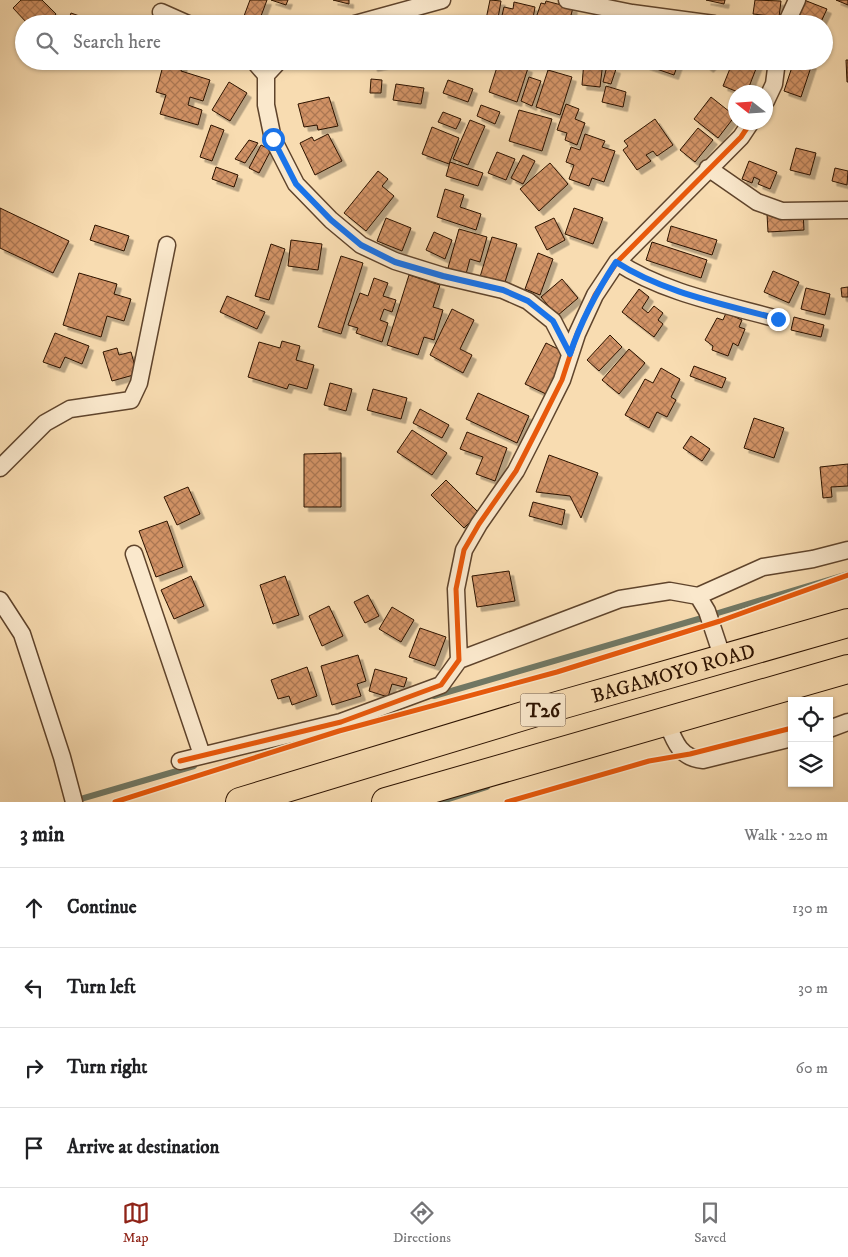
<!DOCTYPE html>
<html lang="en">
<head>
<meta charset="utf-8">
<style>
	body { margin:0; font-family:"IM FELL DW Pica",serif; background:#f6f6f6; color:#202124 }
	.controls { position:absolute; right:15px; bottom:15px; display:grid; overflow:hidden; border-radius:0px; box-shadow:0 1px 4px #0004 }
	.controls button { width:45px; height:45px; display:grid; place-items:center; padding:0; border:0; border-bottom:1px solid #e0e0e0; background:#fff; color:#202124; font:25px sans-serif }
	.compass { position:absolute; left:728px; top:85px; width:45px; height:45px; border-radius:50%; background:#fff; box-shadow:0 1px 4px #0004; rotate:287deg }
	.stop { position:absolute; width:15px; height:15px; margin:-11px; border:4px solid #1a73e8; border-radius:50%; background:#fff }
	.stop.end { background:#1a73e8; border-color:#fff; box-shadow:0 1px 5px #0008 }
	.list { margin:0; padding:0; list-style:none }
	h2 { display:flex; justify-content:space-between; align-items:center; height:65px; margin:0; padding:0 20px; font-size:21px }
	h2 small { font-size:16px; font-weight:400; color:#757577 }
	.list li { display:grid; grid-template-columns:32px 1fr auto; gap:15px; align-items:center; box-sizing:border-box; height:80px; padding:0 20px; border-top:1px solid #e0e0e0 }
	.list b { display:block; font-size:19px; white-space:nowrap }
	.list em { font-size:16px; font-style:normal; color:#757577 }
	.icon { flex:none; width:28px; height:28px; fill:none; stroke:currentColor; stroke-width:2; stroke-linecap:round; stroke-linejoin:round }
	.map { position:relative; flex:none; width:848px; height:802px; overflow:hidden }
	.search { position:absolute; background:#fff; box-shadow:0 1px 4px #0004; left:15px; right:15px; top:15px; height:55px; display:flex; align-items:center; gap:12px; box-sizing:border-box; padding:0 18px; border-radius:28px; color:#757577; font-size:19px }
	.sheet { height:385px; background:#fff }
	nav { display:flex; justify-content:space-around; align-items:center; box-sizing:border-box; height:70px; border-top:1px solid #e0e0e0; background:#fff; font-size:14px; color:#757577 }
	nav a { display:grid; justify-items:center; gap:2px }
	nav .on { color:#8f2418 }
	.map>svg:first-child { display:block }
</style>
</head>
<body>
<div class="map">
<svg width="848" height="802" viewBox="0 0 848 802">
	<defs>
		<pattern id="building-cross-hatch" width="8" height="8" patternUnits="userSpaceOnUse" patternTransform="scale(1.25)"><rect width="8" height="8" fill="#d29366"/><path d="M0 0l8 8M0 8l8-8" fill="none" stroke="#ab7752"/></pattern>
		<filter id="shadow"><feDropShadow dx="4.5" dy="4.5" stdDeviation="0" flood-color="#0004"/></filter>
	</defs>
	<rect width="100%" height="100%" fill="#f8dcb1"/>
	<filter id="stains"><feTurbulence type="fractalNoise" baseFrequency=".004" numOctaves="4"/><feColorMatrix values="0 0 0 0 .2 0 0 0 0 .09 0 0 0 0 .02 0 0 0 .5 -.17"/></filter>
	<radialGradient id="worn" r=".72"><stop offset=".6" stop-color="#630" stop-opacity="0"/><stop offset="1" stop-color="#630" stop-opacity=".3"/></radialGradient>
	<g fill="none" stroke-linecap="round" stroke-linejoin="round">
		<path stroke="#717864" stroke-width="6" d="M 718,613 L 848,574
			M 434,696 L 702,618
			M 74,801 L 194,766
			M 439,802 L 487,787"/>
	</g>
	<path fill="url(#building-cross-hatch)" stroke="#2c1200" filter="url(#shadow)" d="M 21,0 L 42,0 L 56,14 L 46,24 L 28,24 L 13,8 Z
		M 250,0 L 267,0 L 258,24 L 241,24 Z
		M 271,0 L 288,0 L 286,5 Z
		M 333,0 L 349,0 L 349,4 Z
		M 490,0 L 501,1 L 497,24 L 485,24 Z
		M 706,0 L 725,0 L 724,4 Z
		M 755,0 L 781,1 L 779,17 L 753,14 Z
		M 804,0 L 827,9 L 820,24 L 794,22 Z
		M 836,0 L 848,0 L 848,5 Z
		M 546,1 L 573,8 L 571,15 L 578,17 L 576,24 L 534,24 L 541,3 L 545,4 Z
		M 514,2 L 535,7 L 532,24 L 500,24 L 504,7 L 513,9 Z
		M 71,13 L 85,18 L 83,24 L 67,24 Z
		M 846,60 L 848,60 L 848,82 L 847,82 Z
		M 170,61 L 184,61 L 181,71 L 210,80 L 203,101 L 190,97 L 188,105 L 202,110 L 198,125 L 160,114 L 166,95 L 156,92 L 164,62 L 170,64 Z
		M 372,61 L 387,61 L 387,64 L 373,67 Z
		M 499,61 L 508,61 L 528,68 L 517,102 L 489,92 Z
		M 584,61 L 603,62 L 600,87 L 582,85 Z
		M 647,61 L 679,61 L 674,75 L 645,65 Z
		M 700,61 L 715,61 L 709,68 Z
		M 733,61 L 759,61 L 747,92 L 738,92 L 723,86 Z
		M 794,61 L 812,64 L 801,97 L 784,91 Z
		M 607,66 L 616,69 L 611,84 L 603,82 Z
		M 548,70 L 572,77 L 560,115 L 536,107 Z
		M 529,77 L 541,81 L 532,106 L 521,101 Z
		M 371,79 L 382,80 L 381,93 L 370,93 Z
		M 448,80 L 473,89 L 468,102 L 443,93 Z
		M 229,82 L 247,93 L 230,121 L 212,110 Z
		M 396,84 L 424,88 L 421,104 L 393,100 Z
		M 606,86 L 626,92 L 623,107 L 602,102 Z
		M 329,97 L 338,126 L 318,130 L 317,125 L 304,127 L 298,104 Z
		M 711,97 L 735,116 L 718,138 L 694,119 Z
		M 566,104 L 579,109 L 575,119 L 585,123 L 577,145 L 565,140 L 567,133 L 557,130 Z
		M 481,105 L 500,112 L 495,124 L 477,116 Z
		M 519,110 L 552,119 L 542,151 L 509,141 Z
		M 443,112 L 461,119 L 456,129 L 438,122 Z
		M 655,119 L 673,145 L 657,156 L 653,151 L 646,155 L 651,161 L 637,170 L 623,150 L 628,146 L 624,141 Z
		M 470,120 L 485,126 L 468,165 L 453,159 Z
		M 211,125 L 224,130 L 212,161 L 200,157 Z
		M 432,127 L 459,138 L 449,164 L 422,154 Z
		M 698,128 L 713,140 L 695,162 L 680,150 Z
		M 328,134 L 342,161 L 315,175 L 300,143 L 312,137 L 314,141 Z
		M 585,134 L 605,141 L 602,147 L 615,151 L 604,182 L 592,178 L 589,186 L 569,179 L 574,165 L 566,162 L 571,147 L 580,150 Z
		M 249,140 L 258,143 L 245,163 L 235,159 Z
		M 261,145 L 271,150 L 259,173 L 249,168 Z
		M 796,148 L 816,153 L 810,175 L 790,170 Z
		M 497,152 L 515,159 L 506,180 L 488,173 Z
		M 523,155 L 535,161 L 523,184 L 511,178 Z
		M 749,161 L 777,172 L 770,189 L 758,184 L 760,180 L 754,177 L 752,183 L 742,179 Z
		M 450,162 L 483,173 L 478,186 L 446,176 Z
		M 550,163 L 568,184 L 539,211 L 520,189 Z
		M 216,167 L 238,175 L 234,187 L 212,179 Z
		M 835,168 L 848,171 L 847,185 L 832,181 Z
		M 378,171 L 388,179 L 382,186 L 394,196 L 366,231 L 344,213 Z
		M 445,189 L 464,195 L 460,207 L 481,214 L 476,230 L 437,217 Z
		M 0,208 L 69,241 L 53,273 L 0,248 Z
		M 574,208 L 603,218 L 593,244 L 565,234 Z
		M 803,212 L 804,230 L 768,232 L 767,214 Z
		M 386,218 L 411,228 L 402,251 L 377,241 Z
		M 554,218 L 565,240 L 547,250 L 535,227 Z
		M 95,225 L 129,236 L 124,251 L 90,240 Z
		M 671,226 L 717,240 L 712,255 L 667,241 Z
		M 459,229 L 487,237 L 480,262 L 470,259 L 466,274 L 448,268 Z
		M 434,232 L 452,240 L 445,259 L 426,250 Z
		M 492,237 L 517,244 L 504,285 L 480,277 Z
		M 291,240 L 322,244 L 318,270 L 288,266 Z
		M 652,242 L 707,260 L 701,278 L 646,260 Z
		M 271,244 L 285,249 L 269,300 L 255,296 Z
		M 538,253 L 553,259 L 540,295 L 525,289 Z
		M 341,256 L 363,263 L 341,334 L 318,327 Z
		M 773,271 L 799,282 L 789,303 L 764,292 Z
		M 79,273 L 117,284 L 114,294 L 131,299 L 124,321 L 107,316 L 101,337 L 63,325 Z
		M 409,275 L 440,285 L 433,307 L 443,310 L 434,340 L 424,337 L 418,355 L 387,345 Z
		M 374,278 L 388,283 L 383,296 L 396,300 L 392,312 L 384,309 L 380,320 L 388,323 L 382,342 L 356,333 L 358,328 L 348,325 L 360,293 L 368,296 Z
		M 562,279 L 578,298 L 557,316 L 541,297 Z
		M 848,287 L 848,297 L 842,297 L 841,288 Z
		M 806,288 L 830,294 L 825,315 L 801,309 Z
		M 639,289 L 649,297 L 642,308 L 648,313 L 654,306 L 663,313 L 658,320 L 663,324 L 654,337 L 622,312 Z
		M 227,296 L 265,312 L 257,329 L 220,312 Z
		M 452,309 L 474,320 L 460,349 L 472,355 L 463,373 L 430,355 Z
		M 726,313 L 742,320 L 739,327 L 745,329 L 738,346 L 733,343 L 728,356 L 712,350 L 713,346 L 705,340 L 717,318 L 723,320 Z
		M 794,317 L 824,325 L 821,337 L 791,330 Z
		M 55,333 L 89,346 L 82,364 L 65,357 L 60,368 L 43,362 Z
		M 610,335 L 622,347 L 599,371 L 587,360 Z
		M 282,341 L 300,346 L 296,360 L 314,365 L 307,389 L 289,384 L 287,389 L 248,377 L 259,342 L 280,348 Z
		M 546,343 L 566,353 L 546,394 L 525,384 Z
		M 117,348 L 119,355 L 131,352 L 137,374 L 112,381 L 103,352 Z
		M 629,349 L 645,363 L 619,394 L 602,380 Z
		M 694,366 L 726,378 L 722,388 L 690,376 Z
		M 661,368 L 680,379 L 671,397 L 676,400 L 667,417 L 657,412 L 649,428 L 625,415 L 645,379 L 653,383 Z
		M 330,383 L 352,389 L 346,411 L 324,405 Z
		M 373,389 L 407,398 L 401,419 L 367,410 Z
		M 478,393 L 529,416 L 517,443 L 466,419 Z
		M 420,409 L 449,425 L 442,438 L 413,423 Z
		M 754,418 L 784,428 L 774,458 L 744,448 Z
		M 412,430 L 447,453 L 432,475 L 397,452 Z
		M 467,432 L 507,448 L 495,481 L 476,474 L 483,457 L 460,449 Z
		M 691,436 L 710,449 L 702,461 L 683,448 Z
		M 341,453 L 341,507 L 304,507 L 304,454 Z
		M 549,455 L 598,473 L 581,518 L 570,496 L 536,492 Z
		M 848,464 L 848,486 L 831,487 L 832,497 L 823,498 L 820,467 Z
		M 446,480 L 479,513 L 464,528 L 431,495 Z
		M 188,487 L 200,514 L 177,525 L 164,497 Z
		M 533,502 L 565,510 L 562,525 L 529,516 Z
		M 167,521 L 183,567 L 156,577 L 139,531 Z
		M 509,571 L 515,601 L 477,607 L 472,576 Z
		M 191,576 L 204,606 L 174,619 L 161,590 Z
		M 285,576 L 299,615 L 273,624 L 260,585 Z
		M 368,595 L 379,616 L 365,623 L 354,602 Z
		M 329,606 L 343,636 L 322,646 L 309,616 Z
		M 392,607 L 414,620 L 401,642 L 379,629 Z
		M 420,628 L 446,637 L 435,666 L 409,657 Z
		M 358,655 L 366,681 L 357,684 L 361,696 L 332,705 L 321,666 Z
		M 307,667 L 317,696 L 292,705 L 289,696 L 278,699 L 271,680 Z
		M 375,669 L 407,678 L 404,687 L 392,684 L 388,697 L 369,691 Z"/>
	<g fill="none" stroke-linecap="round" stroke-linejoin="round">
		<defs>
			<path id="street" d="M 567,0 L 632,13 L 714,24
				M 161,12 L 188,24
				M 355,24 L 442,0
				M 786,24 L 797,0
				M 254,61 L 266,75 L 266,105 L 273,139 L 296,184 L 331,220 L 361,245 L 395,261 L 443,276 L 503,290 L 528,301 L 553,321 L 570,354
				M 266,75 L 279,61
				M 766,101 L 774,84 L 777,61
				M 708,168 L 757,202 L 782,211 L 848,210
				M 617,262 C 664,293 724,304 778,319
				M 0,468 L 45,423 L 70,409 L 131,400 L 139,383 L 167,245
				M 134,554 L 202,755
				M 698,596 L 763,567 L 813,559 L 848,550
				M 0,600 L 22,634 L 62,757 L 74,802
				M 459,660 L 620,599 L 670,591 L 698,596 L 707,611 L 723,659
				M 666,720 C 674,740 679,758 703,760 L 792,738
				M 829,729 L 848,722
				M 180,761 L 341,722 L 441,685 L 459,660 L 456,589 L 464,550 L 479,524 L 516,471 L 540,424 L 562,380 L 577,334 L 595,295 L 617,262 L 741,137 L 751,122"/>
			<g id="highway">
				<path id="s1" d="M 240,802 L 543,710 L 848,623"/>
				<path d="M 386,802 L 848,669"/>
			</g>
		</defs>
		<use href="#street" stroke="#5f442c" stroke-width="19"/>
		<use href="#highway" stroke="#2c1200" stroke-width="30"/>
		<use href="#street" stroke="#fae8cc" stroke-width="16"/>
		<use href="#highway" stroke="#f8dcb1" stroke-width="28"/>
		<defs>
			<path id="cycleway" d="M 180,761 L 341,722 L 441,685 L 459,660 L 456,589 L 464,550 L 479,524 L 516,471 L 540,424 L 562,380 L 577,334 L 595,295 L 617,262 L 741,137 L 751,122
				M 115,802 L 339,731 L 557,672 L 720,621 L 848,575
				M 507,802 L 649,761 L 690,754 L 792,728"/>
		</defs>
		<use href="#cycleway" stroke="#fae8cc" stroke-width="8"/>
		<use href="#cycleway" stroke="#e8590c" stroke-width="5"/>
	</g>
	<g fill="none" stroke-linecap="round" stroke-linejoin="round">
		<path stroke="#1a73e8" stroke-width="6" d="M 273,139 L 296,184 L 331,220 L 361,245 L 395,262 L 443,276 L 503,290 L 528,301 L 553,321 L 570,354 C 581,321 597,291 616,262 C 664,293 724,304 778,319"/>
	</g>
	<g text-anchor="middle" stroke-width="4.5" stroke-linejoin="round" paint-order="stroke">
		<rect fill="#fae8cc" stroke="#6a523d" stroke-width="1" x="520.5" y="693.5" width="45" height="33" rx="4"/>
		<g font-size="19" font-weight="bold" fill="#2c1200">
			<text x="543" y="717">T26</text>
		</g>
		<g font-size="20" fill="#2c1200" stroke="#fae8cc">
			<text dy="7" stroke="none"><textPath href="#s1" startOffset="452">BAGAMOYO ROAD</textPath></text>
		</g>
	</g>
	<rect width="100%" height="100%" filter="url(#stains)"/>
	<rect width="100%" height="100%" fill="url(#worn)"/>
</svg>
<div class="controls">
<button><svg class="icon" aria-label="locate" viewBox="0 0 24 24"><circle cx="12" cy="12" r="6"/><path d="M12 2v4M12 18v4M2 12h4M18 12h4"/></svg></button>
<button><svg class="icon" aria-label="layers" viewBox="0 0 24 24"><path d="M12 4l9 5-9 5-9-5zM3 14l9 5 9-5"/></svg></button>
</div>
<svg class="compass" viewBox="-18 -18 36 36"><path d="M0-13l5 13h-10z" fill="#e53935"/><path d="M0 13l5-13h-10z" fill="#757577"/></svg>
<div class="stop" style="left:273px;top:139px"></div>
<div class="stop end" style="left:778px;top:319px"></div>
<div class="search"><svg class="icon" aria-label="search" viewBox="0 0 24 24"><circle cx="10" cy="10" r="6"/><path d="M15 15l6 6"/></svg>Search here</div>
</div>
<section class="sheet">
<h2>3 min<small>Walk · 220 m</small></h2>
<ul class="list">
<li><svg class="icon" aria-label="ahead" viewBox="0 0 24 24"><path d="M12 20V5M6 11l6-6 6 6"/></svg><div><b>Continue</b></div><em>130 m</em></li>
<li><svg class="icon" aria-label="left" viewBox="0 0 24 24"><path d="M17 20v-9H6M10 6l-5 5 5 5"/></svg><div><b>Turn left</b></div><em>30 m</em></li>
<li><svg class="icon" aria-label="right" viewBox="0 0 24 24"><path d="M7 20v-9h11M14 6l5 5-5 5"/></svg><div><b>Turn right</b></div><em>60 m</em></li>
<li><svg class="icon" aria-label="arrive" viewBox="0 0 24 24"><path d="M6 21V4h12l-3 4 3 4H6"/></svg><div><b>Arrive at destination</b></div></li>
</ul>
</section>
<nav>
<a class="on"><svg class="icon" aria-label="map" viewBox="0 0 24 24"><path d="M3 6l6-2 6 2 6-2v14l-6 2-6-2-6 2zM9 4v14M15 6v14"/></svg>Map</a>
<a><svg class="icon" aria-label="directions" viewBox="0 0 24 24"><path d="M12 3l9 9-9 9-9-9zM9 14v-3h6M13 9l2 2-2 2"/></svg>Directions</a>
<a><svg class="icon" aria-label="saved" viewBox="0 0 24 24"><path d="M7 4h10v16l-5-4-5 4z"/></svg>Saved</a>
</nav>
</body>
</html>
